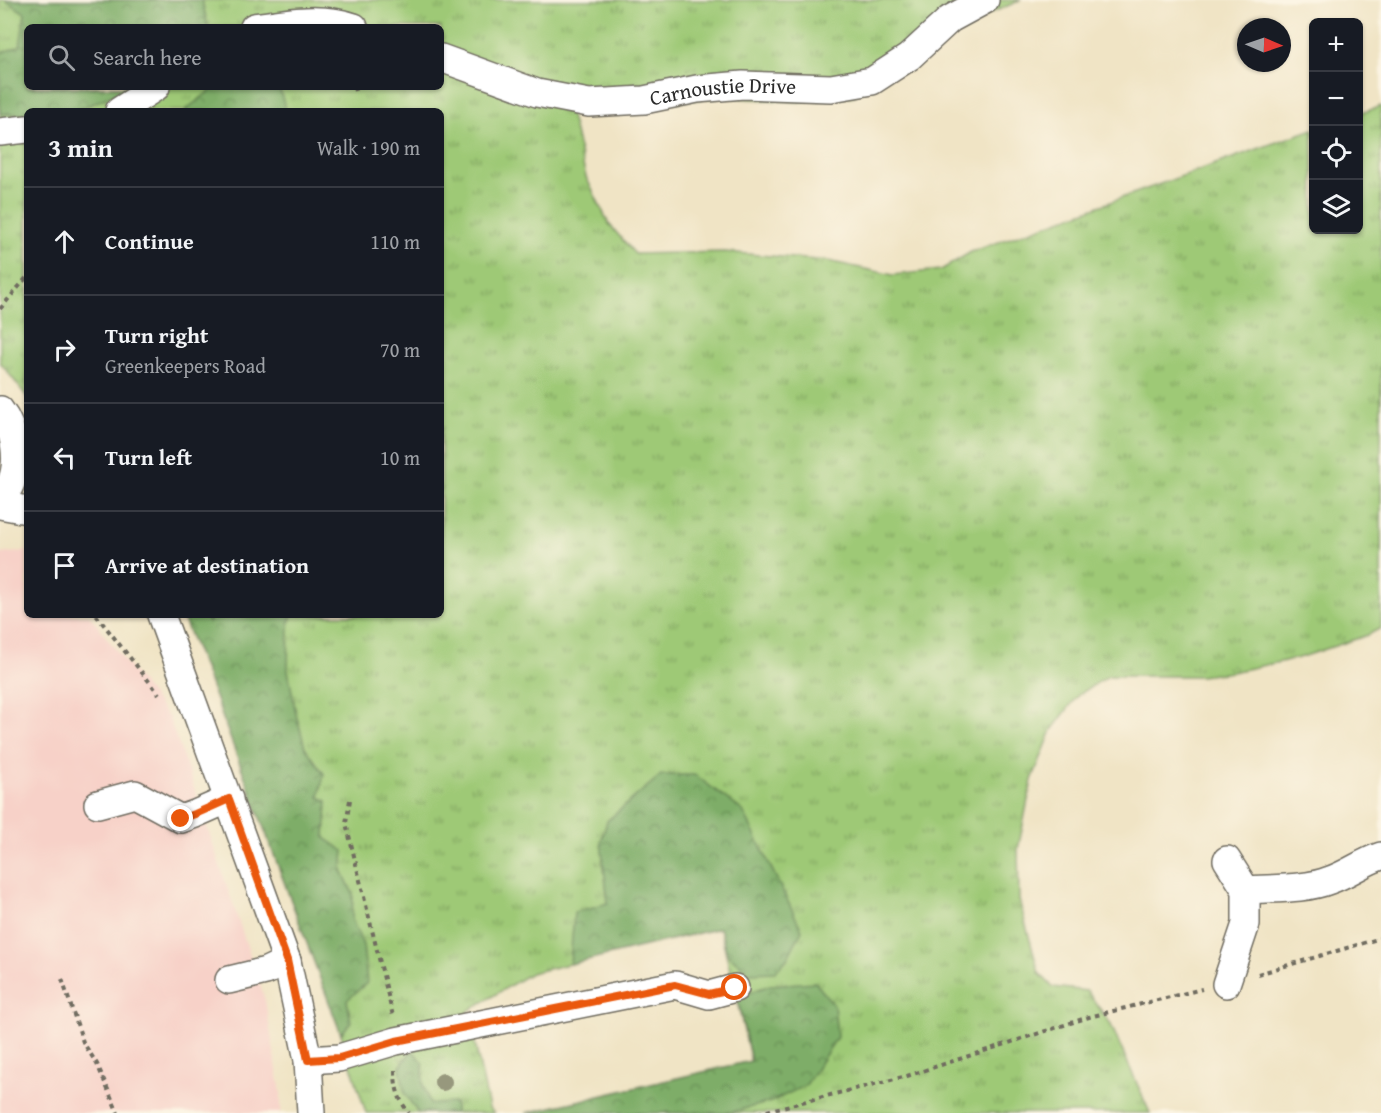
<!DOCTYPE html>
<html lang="en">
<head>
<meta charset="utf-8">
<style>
	body { margin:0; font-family:"Gentium Book Plus",serif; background:#242831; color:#f1f3f6 }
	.controls { position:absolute; right:18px; top:18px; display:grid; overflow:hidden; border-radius:9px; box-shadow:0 2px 4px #0004 }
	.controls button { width:54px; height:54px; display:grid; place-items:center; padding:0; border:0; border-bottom:2px solid #363941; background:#171b24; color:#f1f3f6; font:30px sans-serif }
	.compass { position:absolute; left:1237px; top:18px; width:54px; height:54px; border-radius:50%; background:#171b24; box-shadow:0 2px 4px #0004; rotate:92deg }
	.stop { position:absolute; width:18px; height:18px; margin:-14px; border:4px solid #ea580c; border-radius:50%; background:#fff }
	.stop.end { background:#ea580c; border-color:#fff; box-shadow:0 2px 6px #0008 }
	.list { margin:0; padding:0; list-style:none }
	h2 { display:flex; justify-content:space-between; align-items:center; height:78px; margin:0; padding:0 24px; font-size:26px }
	h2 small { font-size:20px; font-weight:400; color:#9ea1a6 }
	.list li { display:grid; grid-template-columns:39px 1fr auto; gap:18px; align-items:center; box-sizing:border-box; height:108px; padding:0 24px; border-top:2px solid #363941 }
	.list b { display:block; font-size:22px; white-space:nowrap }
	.list p { margin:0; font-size:20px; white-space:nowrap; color:#9ea1a6 }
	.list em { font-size:20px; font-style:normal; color:#9ea1a6 }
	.icon { flex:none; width:33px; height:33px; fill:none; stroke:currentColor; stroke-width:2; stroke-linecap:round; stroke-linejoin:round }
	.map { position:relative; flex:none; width:1381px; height:1113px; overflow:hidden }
	.search { position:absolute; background:#171b24; box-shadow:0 2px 4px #0004; left:24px; top:24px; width:420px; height:66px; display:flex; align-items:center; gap:15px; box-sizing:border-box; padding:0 21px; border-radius:9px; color:#9ea1a6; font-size:22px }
	.panel { position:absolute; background:#171b24; box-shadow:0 2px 4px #0004; left:24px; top:108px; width:420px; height:510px; border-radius:9px }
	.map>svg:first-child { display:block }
</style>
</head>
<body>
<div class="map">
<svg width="1381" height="1113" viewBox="0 0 1381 1113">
	<defs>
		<pattern id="grass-tufts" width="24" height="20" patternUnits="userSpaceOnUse" patternTransform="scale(1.5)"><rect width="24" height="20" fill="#9ec976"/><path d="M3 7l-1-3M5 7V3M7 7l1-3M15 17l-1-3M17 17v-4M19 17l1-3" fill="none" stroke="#81a361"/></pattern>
		<pattern id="forest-crowns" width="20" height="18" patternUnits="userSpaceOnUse" patternTransform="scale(1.5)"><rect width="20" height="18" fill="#7ead67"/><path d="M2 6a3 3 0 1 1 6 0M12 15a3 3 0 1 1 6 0" fill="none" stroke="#678d55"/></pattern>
	</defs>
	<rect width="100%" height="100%" fill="#fcf5e5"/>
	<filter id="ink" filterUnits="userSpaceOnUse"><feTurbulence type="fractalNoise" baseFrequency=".0167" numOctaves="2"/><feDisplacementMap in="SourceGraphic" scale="12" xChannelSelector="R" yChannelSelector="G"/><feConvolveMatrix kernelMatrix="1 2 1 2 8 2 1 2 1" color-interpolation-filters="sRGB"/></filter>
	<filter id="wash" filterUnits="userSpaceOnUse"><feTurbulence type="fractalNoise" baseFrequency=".008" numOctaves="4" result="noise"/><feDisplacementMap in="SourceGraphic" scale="24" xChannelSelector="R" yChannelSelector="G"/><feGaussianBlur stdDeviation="1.35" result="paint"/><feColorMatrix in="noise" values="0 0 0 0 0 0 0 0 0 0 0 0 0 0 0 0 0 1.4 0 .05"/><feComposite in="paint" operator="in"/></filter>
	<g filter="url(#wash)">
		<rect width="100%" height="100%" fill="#f0e4c5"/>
		<path fill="#f7d1c8" d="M 27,551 L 27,615 L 89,615 L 169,718 L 190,776 L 265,1000 L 281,1093 L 281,1113 L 0,1113 L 0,554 Z"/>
		<path fill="url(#grass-tufts)" stroke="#647a50" stroke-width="1.5" fill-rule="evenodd" d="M 0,0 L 1021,0 L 961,26 L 854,96 L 797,102 L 724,97 L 570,112 L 586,177 L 609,224 L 635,254 L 725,252 L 828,261 L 893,275 L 941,270 L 971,252 L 1313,129 L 1314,230 L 1358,230 L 1359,114 L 1381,106 L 1381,628 L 1368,635 L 1299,658 L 1232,672 L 1200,676 L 1108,676 L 1078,695 L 1052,730 L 1032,780 L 1018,849 L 1019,900 L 1039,973 L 1053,987 L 1087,991 L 1110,1023 L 1150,1113 L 526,1113 L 751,1061 L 720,928 L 531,973 L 468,1011 L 489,1108 L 494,1113 L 366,1113 L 341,1034 L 206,673 L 182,615 L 441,615 L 441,111 L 27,111 L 27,397 L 0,362 ZM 27,27 L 441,27 L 441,87 L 27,87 Z"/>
		<path fill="url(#forest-crowns)" stroke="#546c49" stroke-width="1.5" d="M 5,0 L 202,0 L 208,27 L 27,27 L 27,87 L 132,87 L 75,111 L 27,111 L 27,114 L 0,114 L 0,53 L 20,46 L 25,13 Z
			M 215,87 L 279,87 L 286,111 L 184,111 Z
			M 182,615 L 204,615 L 209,623 L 212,615 L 292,615 L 289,624 L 288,670 L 296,714 L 305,747 L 324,774 L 319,797 L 327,801 L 325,838 L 344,851 L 342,870 L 353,894 L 352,920 L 363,945 L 367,983 L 347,1000 L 351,1022 L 341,1034 L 206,673 Z
			M 661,775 L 695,775 L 743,811 L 802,930 L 787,959 L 775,972 L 750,973 L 727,954 L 720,928 L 570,964 L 574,912 L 608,903 L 601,842 L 607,821 Z
			M 815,982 L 834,1005 L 837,1037 L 806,1085 L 771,1102 L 728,1113 L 526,1113 L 751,1061 L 737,997 L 770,985 Z
			M 412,1050 L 423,1062 L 423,1084 L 430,1104 L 455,1103 L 455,1113 L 418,1113 L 405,1094 L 400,1067 Z"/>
	</g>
	<g filter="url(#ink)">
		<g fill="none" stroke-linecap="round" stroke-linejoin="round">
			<defs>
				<g id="minor">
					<path d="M 254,27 C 287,22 322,16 354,27"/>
					<path id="s1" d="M 441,58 L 537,93 L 589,103 L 644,100 L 697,89 L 743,85 L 831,88 L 872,81 L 909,57 L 950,19 L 985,0"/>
					<path d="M 119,111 L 156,87"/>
					<path d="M 0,132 L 27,129"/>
					<path d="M 0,410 C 15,429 20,461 11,483 C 8,490 4,497 0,504"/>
					<path d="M 0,505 L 27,510"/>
					<path d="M 161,615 L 287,961 L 308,1060 L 311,1113"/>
					<path d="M 98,804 L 135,794 L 181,819 L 195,814 L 229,799"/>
					<path d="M 1246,890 C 1273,888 1305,890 1330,880 C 1348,874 1363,862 1381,856"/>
					<path d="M 229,980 L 266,971 L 287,961"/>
					<path d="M 1226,984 L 1246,924 L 1246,890 L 1227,860"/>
					<path d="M 308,1060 L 339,1058 L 396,1041 L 675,985 L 709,995 L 735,988"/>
				</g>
			</defs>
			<use href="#minor" stroke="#706c61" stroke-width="30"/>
			<path stroke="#706c61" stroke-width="4" stroke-dasharray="4.5 4.5" stroke-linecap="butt" d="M 354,87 L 355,91
				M 0,309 L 27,277
				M 96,615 L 159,694
				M 350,800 L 346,823 L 393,1016
				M 1258,974 L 1381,938
				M 62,979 L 83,1042 L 97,1064 L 118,1113
				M 395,1070 C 395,1087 398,1099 409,1113
				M 758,1113 L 907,1076 L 1089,1017 L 1202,989"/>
			<use href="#minor" stroke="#fff" stroke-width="27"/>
		</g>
		<circle fill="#97987d" cx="443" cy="1082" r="9"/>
	</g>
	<g fill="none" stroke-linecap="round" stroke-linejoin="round" filter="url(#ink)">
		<path stroke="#ea580c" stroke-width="8" d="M 181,819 L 195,814 L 229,799 L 287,960 L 308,1060 L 339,1058 L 396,1041 L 675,985 L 709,994 L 735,988"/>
	</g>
	<g text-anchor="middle" stroke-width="6" stroke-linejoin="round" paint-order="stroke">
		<g font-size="21" fill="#2b2b2b" stroke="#fcf5e5">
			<text dy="7" stroke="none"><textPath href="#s1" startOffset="290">Carnoustie Drive</textPath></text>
		</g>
	</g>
</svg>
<div class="controls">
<button>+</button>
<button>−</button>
<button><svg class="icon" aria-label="locate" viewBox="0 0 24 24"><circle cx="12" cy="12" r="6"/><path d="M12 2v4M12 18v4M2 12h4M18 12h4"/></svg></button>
<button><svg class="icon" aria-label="layers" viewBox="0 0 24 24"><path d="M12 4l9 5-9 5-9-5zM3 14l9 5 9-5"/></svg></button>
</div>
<svg class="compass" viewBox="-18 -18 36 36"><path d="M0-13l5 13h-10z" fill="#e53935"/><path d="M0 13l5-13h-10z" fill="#9ea1a6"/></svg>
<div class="stop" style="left:735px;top:988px"></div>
<div class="stop end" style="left:181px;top:819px"></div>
<div class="search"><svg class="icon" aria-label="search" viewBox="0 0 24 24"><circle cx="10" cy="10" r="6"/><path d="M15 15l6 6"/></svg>Search here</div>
<section class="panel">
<h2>3 min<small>Walk · 190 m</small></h2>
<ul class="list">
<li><svg class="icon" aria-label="ahead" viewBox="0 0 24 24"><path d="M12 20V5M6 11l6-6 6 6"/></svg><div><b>Continue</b></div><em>110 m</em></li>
<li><svg class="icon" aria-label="right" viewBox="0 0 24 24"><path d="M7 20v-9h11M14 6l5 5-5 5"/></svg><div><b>Turn right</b><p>Greenkeepers Road</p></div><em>70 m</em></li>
<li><svg class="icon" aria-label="left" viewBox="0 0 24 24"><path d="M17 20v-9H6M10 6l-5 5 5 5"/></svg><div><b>Turn left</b></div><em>10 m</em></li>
<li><svg class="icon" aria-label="arrive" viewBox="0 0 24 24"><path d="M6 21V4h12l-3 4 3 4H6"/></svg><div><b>Arrive at destination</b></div></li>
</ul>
</section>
</div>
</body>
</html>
